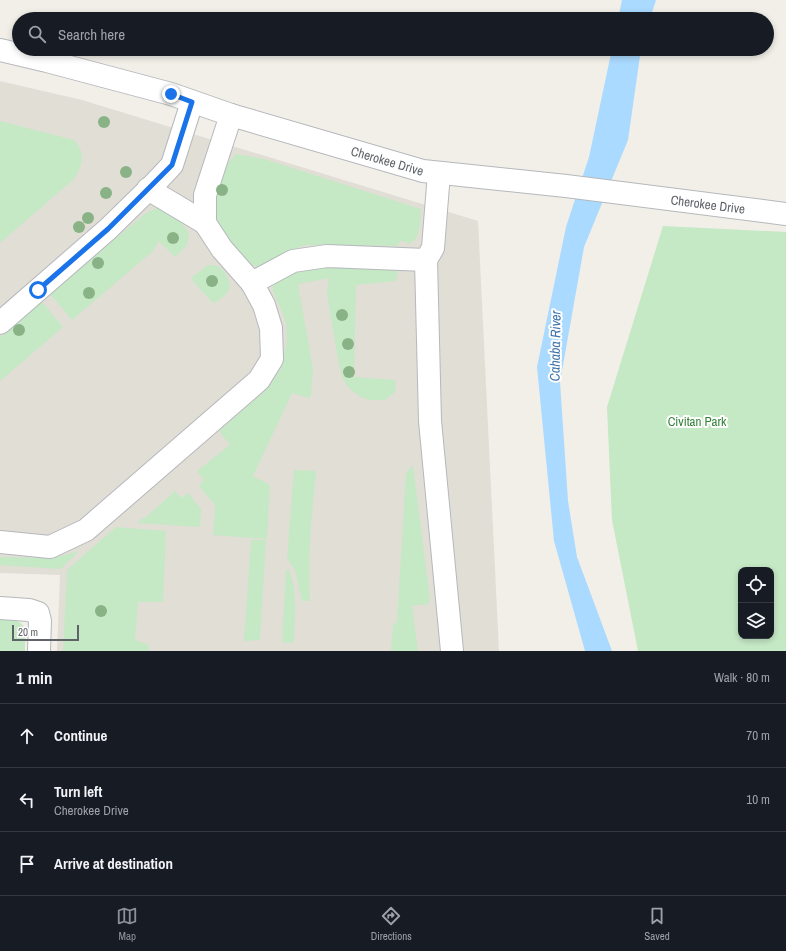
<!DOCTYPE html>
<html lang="en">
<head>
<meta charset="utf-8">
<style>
	body { margin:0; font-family:"Archivo Narrow",sans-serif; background:#20242c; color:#f1f3f6 }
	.controls { position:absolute; right:12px; bottom:12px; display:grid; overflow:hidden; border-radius:8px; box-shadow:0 2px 6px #0003 }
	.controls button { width:36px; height:36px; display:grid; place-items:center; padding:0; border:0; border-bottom:1px solid #363941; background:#171b24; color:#f1f3f6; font:20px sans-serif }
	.scale { position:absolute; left:12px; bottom:10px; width:67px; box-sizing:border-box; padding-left:4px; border:2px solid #5f6368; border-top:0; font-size:11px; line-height:14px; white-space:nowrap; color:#5f6368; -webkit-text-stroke:3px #fff; paint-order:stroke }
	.stop { position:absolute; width:12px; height:12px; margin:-9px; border:3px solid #1a73e8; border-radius:50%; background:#fff }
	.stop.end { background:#1a73e8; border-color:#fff; box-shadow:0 1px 4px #0008 }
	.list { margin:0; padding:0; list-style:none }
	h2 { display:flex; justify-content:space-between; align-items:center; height:52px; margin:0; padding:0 16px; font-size:17px }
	h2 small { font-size:13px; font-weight:400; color:#9ea1a6 }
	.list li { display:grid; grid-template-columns:26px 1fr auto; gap:12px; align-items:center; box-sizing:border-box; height:64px; padding:0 16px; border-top:1px solid #363941 }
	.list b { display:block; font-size:15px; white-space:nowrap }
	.list p { margin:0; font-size:13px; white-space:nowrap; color:#9ea1a6 }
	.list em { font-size:13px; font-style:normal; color:#9ea1a6 }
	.icon { flex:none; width:22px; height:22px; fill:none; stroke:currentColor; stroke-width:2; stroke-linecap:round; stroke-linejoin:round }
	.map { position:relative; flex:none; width:786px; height:651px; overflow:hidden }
	.search { position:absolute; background:#171b24; box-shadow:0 2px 6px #0003; left:12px; right:12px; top:12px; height:44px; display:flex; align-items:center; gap:10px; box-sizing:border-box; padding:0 14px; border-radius:22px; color:#9ea1a6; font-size:15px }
	.sheet { height:244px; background:#171b24 }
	nav { display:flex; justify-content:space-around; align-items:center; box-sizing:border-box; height:56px; border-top:1px solid #363941; background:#171b24; font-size:11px; color:#9ea1a6 }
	nav a { display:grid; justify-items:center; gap:2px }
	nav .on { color:#8c9099 }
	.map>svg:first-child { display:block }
</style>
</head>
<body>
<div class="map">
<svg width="786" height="651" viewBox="0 0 786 651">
	<rect width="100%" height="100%" fill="#f1efe8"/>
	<path fill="#e1ded6" d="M 0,81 L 82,100 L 478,221 L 499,651 L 57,651 L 60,575 L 0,573 Z"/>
	<path fill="#c5e8c5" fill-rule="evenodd" d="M 0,121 L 74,140 C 86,154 83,162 75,178 L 0,243 Z
		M 236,154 L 264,159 L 421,209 C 420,223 422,239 407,245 L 407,242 L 401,241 L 397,246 L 306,245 L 286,252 L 258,267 C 248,264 245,258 238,250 C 231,242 221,233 218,223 C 212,203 221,168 236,154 Z
		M 157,208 C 175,212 178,218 189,233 L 187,245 L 175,257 L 159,241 L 153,251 L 72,320 L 50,294 L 146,213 Z
		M 663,226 L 786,232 L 786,651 L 638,651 L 612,520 L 607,407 ZM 741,570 L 771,570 L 771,636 L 741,636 Z
		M 208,265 C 211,265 213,265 215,265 C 225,268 233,283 228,292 C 225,296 219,300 215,303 L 212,302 L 192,280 L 193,276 Z
		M 298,266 L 396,266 L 398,271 L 396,281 L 356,285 L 354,377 L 395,380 L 396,383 L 395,392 L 391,395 L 385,400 L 372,400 L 362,398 L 349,388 L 343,379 L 339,365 L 327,293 L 329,278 L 298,284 L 313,370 L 311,395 L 309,398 L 292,393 L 253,476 L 270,485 L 267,539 L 213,535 L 215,505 L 199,486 L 204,480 L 197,471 L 230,445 L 219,431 L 265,391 L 281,369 L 287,340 L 286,324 L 283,314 L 273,292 L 273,286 L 282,276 Z
		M 42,302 L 63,327 L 0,381 L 0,337 Z
		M 413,465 L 430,600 L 428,604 L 412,606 L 418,651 L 391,651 L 393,625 L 397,622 L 406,473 Z
		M 294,470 L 316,471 L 311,524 L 309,564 L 310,601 L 302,601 L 295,570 L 287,558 Z
		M 175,491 L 182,498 L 188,493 L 201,509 L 200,527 L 137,523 L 143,518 L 145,518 Z
		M 116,527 L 166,531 L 163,602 L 138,602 L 135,640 L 149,645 L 149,651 L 63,651 L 67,570 Z
		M 251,540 L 266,540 L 260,640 L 244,641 Z
		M 79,551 L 61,569 L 0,565 L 0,557 L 53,558 Z
		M 286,570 L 289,570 C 299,595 294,619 294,643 L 282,642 Z
		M 0,619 C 28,620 26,626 25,651 L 0,651 Z"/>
	<path fill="#aadaff" d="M 622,0 L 656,0 L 650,19 L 618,19 Z
		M 612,49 L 641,49 L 628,140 L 584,247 L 560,382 L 568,501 L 577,557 L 612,651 L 585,651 L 554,541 L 537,367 L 566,227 L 589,157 Z"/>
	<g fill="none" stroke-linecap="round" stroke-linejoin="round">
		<defs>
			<g id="minor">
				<path id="s1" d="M 0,50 L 47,61 L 171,94 L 231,115 L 423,171 L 566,186 L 786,214"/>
				<path d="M 148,189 L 205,223"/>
				<path d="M 426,260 L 430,421 L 452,651"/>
				<path d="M 252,283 L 293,261 L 327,256 L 426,260 L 433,248 L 439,173"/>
				<path d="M 0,323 L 108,229 L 156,182 L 172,165 L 192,102"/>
				<path d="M 0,542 L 50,547 L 86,530 L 259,380 L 272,359 L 271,328 L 264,305 L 252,283 L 222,249 L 205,223 L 205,195 L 231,115"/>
				<path d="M 0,608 L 29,610 L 38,613 L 40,621 L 39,651"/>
			</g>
		</defs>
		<use href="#minor" stroke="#b5b8bc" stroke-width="24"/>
		<use href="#minor" stroke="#fff" stroke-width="22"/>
	</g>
	<g fill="#89b387">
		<circle cx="104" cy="122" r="6"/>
		<circle cx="126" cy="172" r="6"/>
		<circle cx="222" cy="190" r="6"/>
		<circle cx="106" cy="193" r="6"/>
		<circle cx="88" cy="218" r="6"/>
		<circle cx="79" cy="227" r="6"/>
		<circle cx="173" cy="238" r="6"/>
		<circle cx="98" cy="263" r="6"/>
		<circle cx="212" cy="281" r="6"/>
		<circle cx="89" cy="293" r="6"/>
		<circle cx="342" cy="315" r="6"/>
		<circle cx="19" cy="330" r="6"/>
		<circle cx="348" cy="344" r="6"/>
		<circle cx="349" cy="372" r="6"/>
		<circle cx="101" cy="611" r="6"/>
	</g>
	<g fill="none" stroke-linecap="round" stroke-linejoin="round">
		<path stroke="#1a73e8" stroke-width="5" d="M 38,290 L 108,229 L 172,165 L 192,102 L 171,94"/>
	</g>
	<g text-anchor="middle" stroke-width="4" stroke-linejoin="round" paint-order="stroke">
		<g font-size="13" fill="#5f6368" stroke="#fff">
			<text dy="5" stroke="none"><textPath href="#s1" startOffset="403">Cherokee Drive</textPath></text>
			<text dy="5" stroke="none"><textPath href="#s1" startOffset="727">Cherokee Drive</textPath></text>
		</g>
		<g font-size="13" fill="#348238" stroke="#fff">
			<text x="697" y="426">Civitan Park</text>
		</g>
		<g font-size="14" font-style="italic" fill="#4174aa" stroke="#fff">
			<text transform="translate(555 346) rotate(-89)" y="5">Cahaba River</text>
		</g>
	</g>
</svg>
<div class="controls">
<button><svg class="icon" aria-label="locate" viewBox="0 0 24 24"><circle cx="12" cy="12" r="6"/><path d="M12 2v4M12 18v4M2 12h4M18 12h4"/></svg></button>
<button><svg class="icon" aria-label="layers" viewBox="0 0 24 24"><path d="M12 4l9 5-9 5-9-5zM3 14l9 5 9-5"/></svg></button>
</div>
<div class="scale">20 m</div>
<div class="stop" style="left:38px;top:290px"></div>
<div class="stop end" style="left:171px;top:94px"></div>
<div class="search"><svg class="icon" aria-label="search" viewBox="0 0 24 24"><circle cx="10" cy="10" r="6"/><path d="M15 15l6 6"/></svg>Search here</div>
</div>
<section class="sheet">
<h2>1 min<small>Walk · 80 m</small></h2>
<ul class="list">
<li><svg class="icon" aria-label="ahead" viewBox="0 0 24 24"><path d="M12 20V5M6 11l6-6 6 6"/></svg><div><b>Continue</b></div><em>70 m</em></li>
<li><svg class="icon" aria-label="left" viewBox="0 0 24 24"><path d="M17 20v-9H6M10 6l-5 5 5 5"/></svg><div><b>Turn left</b><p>Cherokee Drive</p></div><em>10 m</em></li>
<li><svg class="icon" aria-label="arrive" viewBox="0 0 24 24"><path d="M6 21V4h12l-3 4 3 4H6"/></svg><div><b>Arrive at destination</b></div></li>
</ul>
</section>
<nav>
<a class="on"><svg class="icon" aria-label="map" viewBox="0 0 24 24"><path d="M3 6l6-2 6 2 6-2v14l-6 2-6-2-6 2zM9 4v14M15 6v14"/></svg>Map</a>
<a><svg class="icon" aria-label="directions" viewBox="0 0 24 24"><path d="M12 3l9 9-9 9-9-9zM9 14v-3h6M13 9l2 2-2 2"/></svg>Directions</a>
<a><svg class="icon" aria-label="saved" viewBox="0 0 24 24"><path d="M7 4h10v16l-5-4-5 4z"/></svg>Saved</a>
</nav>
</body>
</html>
